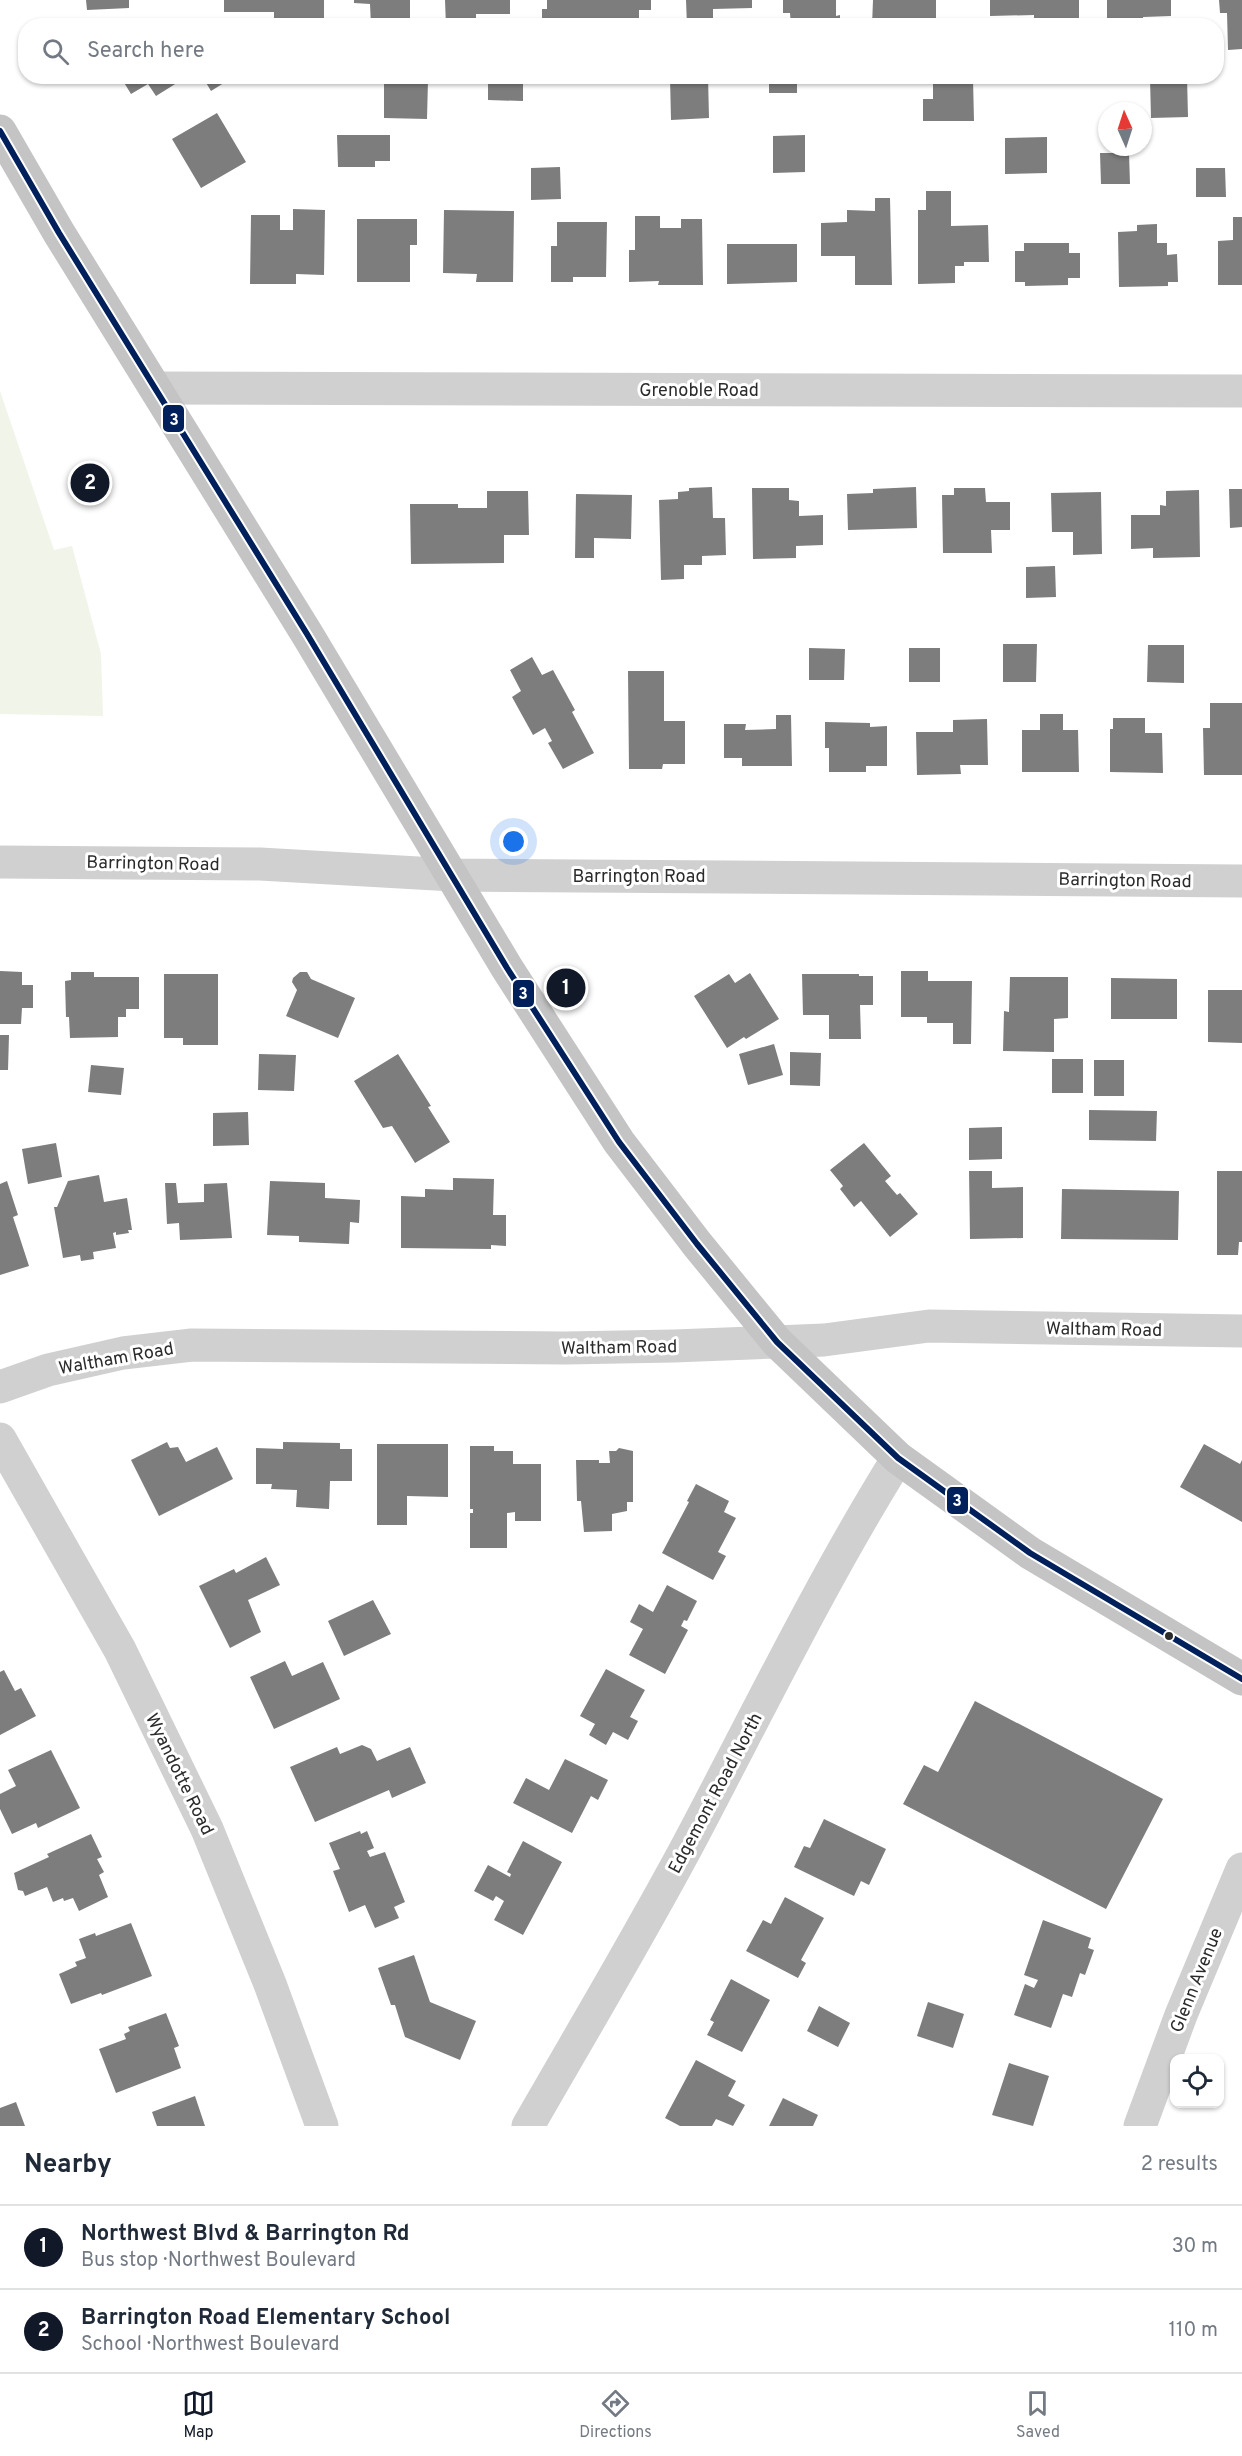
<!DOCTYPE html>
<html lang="en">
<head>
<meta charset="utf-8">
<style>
	body { margin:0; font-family:Overpass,sans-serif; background:#f2f2f3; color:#1f2937 }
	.controls { position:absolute; right:18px; bottom:18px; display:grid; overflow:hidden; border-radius:12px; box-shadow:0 2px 4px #0004 }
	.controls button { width:54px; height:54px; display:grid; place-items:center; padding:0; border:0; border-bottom:2px solid #e0e1e3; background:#fff; color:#1f2937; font:30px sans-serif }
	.compass { position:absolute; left:1098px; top:102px; width:54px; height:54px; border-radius:50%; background:#fff; box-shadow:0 2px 4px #0004; rotate:357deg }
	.you { position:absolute; left:514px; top:842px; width:21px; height:21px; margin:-15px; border:4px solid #fff; border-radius:50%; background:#1a73e8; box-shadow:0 0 0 9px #1a73e833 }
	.badge { display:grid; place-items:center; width:39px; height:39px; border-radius:50%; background:#111827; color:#fff; font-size:20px; font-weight:700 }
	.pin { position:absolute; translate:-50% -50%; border:3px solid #fff; box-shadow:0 2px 6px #0006 }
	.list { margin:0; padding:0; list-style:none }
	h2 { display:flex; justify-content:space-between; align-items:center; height:78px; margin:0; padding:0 24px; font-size:26px }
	h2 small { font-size:20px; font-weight:400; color:#747a83 }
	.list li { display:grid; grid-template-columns:39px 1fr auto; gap:18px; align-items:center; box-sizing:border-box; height:84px; padding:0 24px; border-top:2px solid #e0e1e3 }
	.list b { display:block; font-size:22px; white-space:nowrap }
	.list p { margin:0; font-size:20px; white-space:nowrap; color:#747a83 }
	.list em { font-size:20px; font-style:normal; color:#747a83 }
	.icon { flex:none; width:33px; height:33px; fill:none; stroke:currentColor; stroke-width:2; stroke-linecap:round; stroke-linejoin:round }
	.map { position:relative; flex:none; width:1242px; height:2126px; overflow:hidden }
	.search { position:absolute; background:#fff; box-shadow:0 2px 4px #0004; left:18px; right:18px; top:18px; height:66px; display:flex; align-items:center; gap:15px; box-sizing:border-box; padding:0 21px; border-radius:24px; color:#747a83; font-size:22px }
	.sheet { height:246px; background:#fff }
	nav { display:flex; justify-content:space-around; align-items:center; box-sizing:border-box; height:84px; border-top:2px solid #e0e1e3; background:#fff; font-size:16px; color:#747a83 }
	nav a { display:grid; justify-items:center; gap:3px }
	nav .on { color:#111827 }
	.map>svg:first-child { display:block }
</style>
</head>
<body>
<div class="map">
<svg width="1242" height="2126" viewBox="0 0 1242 2126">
	<rect width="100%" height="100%" fill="#fff"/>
	<path fill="#f1f4e9" d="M 0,391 L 54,550 L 72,546 L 101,654 L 103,716 L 0,714 Z"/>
	<path fill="#7d7d7d" d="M 86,0 L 129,0 L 129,8 L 87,10 Z
		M 224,0 L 324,0 L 324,26 L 274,26 L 274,12 L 224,12 Z
		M 354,0 L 410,0 L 410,26 L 371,26 L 370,4 L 354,3 Z
		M 445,0 L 510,0 L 510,14 L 476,14 L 476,26 L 446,26 Z
		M 547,0 L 651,0 L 651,10 L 639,10 L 639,26 L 542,26 L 542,9 L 547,9 Z
		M 686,0 L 752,0 L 752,8 L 713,9 L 713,26 L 687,26 Z
		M 783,0 L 836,0 L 836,16 L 840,15 L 840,26 L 791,26 L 790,13 L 783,13 Z
		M 873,0 L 936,0 L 936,26 L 872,26 Z
		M 990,0 L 1079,0 L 1079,26 L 1034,26 L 1034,15 L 990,16 Z
		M 1107,0 L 1171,0 L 1171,16 L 1143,17 L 1144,26 L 1107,26 Z
		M 1219,0 L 1242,0 L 1242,49 L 1228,50 L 1227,13 L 1220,13 Z
		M 120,76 L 188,76 L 156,96 L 148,84 L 131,94 Z
		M 202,76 L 235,76 L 211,91 Z
		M 488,76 L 523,76 L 523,101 L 488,100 Z
		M 708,76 L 709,118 L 671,120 L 670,77 Z
		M 769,76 L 797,76 L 797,93 L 769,93 Z
		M 1187,77 L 1188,117 L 1151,118 L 1150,78 Z
		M 933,78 L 973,79 L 974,121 L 923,121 L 923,99 L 933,99 Z
		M 384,80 L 428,80 L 427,119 L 384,118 Z
		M 217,113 L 246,162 L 201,188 L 172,139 Z
		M 337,135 L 390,135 L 390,161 L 375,161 L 375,167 L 338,167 Z
		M 805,135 L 805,172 L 773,173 L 773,136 Z
		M 1047,137 L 1047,173 L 1005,174 L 1005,138 Z
		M 1100,153 L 1129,153 L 1130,184 L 1101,184 Z
		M 560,167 L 561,199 L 531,200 L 531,168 Z
		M 1196,168 L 1225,168 L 1226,197 L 1196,197 Z
		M 926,191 L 951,191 L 951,226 L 988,225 L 989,262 L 964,262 L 964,266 L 955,266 L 955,283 L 918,284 L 918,210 L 926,210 Z
		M 875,198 L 890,198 L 892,285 L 855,285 L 855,256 L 821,256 L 821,223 L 847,222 L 847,210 L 875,211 Z
		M 293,209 L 325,210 L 324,275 L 296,274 L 296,284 L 250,284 L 251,215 L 280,215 L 280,230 L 293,230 Z
		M 444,210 L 514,211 L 513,282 L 476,282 L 477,274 L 443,273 Z
		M 635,216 L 660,216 L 660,228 L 681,228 L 681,219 L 702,219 L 703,285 L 658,285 L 659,281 L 629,282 L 629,250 L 635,250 Z
		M 1233,217 L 1242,217 L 1242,285 L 1218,285 L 1218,241 L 1233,240 Z
		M 357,219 L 417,219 L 417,245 L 410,245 L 410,282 L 357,282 Z
		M 557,222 L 607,222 L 606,277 L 573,277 L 573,282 L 551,282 L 551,246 L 557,246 Z
		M 1157,224 L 1157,243 L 1167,243 L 1167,255 L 1177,254 L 1178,282 L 1168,282 L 1168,286 L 1119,287 L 1118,232 L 1137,231 L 1137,225 Z
		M 1024,243 L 1069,243 L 1069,253 L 1080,253 L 1080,278 L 1068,278 L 1068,285 L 1025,286 L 1025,282 L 1015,282 L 1015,251 L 1024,251 Z
		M 727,244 L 797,244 L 797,282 L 727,284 Z
		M 712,487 L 713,518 L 725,518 L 726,555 L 702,556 L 702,565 L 684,565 L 684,579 L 661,580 L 659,500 L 678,499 L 678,492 L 689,491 L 689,488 Z
		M 916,487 L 917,528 L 848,530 L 847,494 L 873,493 L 873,489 Z
		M 752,488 L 789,488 L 789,500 L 799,501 L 799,516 L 823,515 L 823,545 L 796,546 L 796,558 L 753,559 Z
		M 954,488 L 985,488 L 986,502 L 1010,502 L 1010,530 L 991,530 L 992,553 L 943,553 L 942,495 L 954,495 Z
		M 1229,489 L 1242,489 L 1242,527 L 1230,528 Z
		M 1199,490 L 1200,557 L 1153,558 L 1153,548 L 1131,549 L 1131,515 L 1160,515 L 1160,505 L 1166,506 L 1166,491 Z
		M 487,491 L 528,491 L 529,535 L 504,535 L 504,563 L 411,564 L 410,504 L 458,504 L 458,508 L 487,508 Z
		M 1101,492 L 1102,554 L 1073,555 L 1073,532 L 1052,532 L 1051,493 Z
		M 576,494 L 632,495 L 631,539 L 594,538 L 594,558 L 575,558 Z
		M 1055,566 L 1056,597 L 1026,598 L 1026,567 Z
		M 1003,644 L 1037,644 L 1036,682 L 1003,682 Z
		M 1148,645 L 1184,645 L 1184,683 L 1147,682 Z
		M 809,648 L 845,649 L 844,680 L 809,680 Z
		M 909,648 L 940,648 L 940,682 L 909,682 Z
		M 532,657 L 542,675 L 553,670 L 575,710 L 572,712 L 594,753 L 563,769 L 548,743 L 552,741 L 545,728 L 533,735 L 512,697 L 521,691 L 510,670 Z
		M 628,671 L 664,671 L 664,721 L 685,721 L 685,764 L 663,764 L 662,769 L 629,769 Z
		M 1210,703 L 1242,703 L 1242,775 L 1204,775 L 1203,728 L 1210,728 Z
		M 1040,714 L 1063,714 L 1063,730 L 1078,730 L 1079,772 L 1022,772 L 1022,730 L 1040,730 Z
		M 776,715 L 791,715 L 792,766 L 742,766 L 742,758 L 724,758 L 724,724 L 746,724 L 745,730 L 776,729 Z
		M 1113,718 L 1145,718 L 1145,733 L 1162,733 L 1163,773 L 1110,772 L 1110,729 L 1113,729 Z
		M 987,719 L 988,765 L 960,765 L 961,774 L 917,775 L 916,732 L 953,732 L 953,720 Z
		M 825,722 L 870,723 L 870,727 L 887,726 L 887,766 L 866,766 L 866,772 L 829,772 L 829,748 L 825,748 Z
		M 0,971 L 22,972 L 22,985 L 33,985 L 33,1008 L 22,1008 L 21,1024 L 0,1024 Z
		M 901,971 L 928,971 L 928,981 L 972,981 L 971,1044 L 953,1044 L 953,1023 L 927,1023 L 927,1017 L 901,1017 Z
		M 71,972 L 94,972 L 94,977 L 139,977 L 139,1009 L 126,1009 L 126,1017 L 118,1017 L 118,1037 L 70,1038 L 69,1017 L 66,1017 L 65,981 L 71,980 Z
		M 300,972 L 307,972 L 311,979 L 355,998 L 338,1038 L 286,1016 L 297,990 L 292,982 L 293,978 Z
		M 750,973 L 779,1019 L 746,1039 L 744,1037 L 727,1048 L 694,996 L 729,974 L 735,983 Z
		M 164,974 L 218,974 L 218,1045 L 183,1045 L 183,1038 L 164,1038 Z
		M 802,974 L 859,974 L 859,976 L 873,976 L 873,1005 L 860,1005 L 861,1039 L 829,1039 L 829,1015 L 803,1015 Z
		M 1010,977 L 1068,977 L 1068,1018 L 1054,1019 L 1054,1052 L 1003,1051 L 1004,1011 L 1009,1012 Z
		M 1111,978 L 1177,979 L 1177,1019 L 1111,1019 Z
		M 1208,990 L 1242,990 L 1242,1043 L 1208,1042 Z
		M 0,1035 L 9,1035 L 8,1070 L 0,1070 Z
		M 774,1044 L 783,1075 L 748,1085 L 739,1054 Z
		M 790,1052 L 821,1053 L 820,1086 L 790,1085 Z
		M 259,1054 L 296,1055 L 294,1091 L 258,1090 Z
		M 398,1054 L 431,1106 L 428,1107 L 450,1142 L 415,1163 L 392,1126 L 383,1128 L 354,1081 Z
		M 1052,1059 L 1083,1059 L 1083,1093 L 1052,1093 Z
		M 1094,1060 L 1124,1060 L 1124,1096 L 1094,1096 Z
		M 91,1065 L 124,1068 L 121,1095 L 88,1092 Z
		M 1089,1110 L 1157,1111 L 1156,1141 L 1089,1140 Z
		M 248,1112 L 249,1145 L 213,1146 L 213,1113 Z
		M 1002,1127 L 1002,1159 L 969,1160 L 969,1128 Z
		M 56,1143 L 62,1177 L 28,1184 L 22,1149 Z
		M 864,1143 L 891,1176 L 885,1181 L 897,1195 L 900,1193 L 918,1214 L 890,1237 L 861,1201 L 854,1207 L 840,1189 L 843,1186 L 830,1170 Z
		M 969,1171 L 992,1171 L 992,1188 L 1023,1187 L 1023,1238 L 970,1239 Z
		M 1217,1171 L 1242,1171 L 1242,1242 L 1239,1242 L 1238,1255 L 1217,1255 Z
		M 99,1175 L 104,1202 L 127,1198 L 132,1230 L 128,1230 L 129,1233 L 116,1235 L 116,1232 L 113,1233 L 116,1248 L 93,1252 L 94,1259 L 81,1261 L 80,1255 L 63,1258 L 54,1207 L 57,1207 L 68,1181 Z
		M 453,1178 L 494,1179 L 493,1215 L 506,1215 L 506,1246 L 491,1245 L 491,1249 L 401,1248 L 401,1196 L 425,1197 L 425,1189 L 453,1190 Z
		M 7,1181 L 18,1215 L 13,1217 L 29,1266 L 0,1275 L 0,1184 Z
		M 270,1181 L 325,1183 L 325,1198 L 360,1200 L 359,1223 L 350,1222 L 349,1244 L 299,1242 L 299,1236 L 267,1235 Z
		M 165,1183 L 176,1183 L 178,1203 L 204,1202 L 204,1184 L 227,1183 L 232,1238 L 180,1240 L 179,1223 L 167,1224 Z
		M 1062,1189 L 1179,1191 L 1178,1240 L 1061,1239 Z
		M 167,1442 L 170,1448 L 178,1447 L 186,1462 L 217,1447 L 233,1479 L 159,1516 L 131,1460 Z
		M 283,1442 L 340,1443 L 340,1449 L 352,1449 L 352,1481 L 330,1481 L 329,1509 L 296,1507 L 297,1490 L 271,1489 L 272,1484 L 256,1484 L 256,1448 L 283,1449 Z
		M 377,1444 L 448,1444 L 448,1497 L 407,1496 L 407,1525 L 377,1525 Z
		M 1204,1444 L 1240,1464 L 1242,1460 L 1242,1522 L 1180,1487 Z
		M 470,1446 L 494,1446 L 494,1451 L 513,1451 L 513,1464 L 541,1464 L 541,1521 L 515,1521 L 515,1512 L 507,1513 L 507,1548 L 470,1548 L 470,1513 L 473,1513 L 473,1509 L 470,1509 Z
		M 619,1448 L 633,1451 L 633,1502 L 627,1502 L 627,1511 L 612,1514 L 612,1531 L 584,1532 L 581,1501 L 577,1501 L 576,1460 L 599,1460 L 599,1463 L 610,1463 L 609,1451 L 616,1451 Z
		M 696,1484 L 729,1501 L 724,1512 L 736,1518 L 718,1552 L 726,1556 L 713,1580 L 662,1553 L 689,1502 L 687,1501 Z
		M 266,1557 L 280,1585 L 248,1600 L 261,1632 L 230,1648 L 199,1586 L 234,1569 L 236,1573 Z
		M 667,1585 L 697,1601 L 687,1621 L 684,1620 L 681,1626 L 688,1630 L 665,1674 L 629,1655 L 643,1629 L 630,1622 L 639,1604 L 653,1612 Z
		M 373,1600 L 391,1634 L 344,1656 L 328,1621 Z
		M 285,1661 L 292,1676 L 323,1662 L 340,1699 L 274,1729 L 250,1677 Z
		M 606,1669 L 645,1690 L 630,1717 L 638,1721 L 628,1740 L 613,1732 L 606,1745 L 589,1735 L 595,1724 L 580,1716 Z
		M 4,1670 L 15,1691 L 21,1688 L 36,1716 L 0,1735 L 0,1672 Z
		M 975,1701 L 1163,1799 L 1106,1909 L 903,1804 L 924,1765 L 938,1772 Z
		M 362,1745 L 371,1749 L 377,1761 L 410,1747 L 426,1783 L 392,1798 L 389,1790 L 315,1822 L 290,1767 L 337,1747 L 340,1754 Z
		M 51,1750 L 80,1808 L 38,1828 L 36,1823 L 12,1834 L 0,1809 L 0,1794 L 16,1786 L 8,1770 Z
		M 565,1759 L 608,1780 L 598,1800 L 591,1796 L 572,1833 L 513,1803 L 526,1778 L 549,1790 Z
		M 824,1819 L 886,1849 L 869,1885 L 861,1881 L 854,1896 L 794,1867 L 804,1846 L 810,1848 Z
		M 360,1831 L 361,1834 L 367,1831 L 374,1848 L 367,1851 L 370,1857 L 385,1852 L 405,1902 L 394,1907 L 399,1918 L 375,1928 L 365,1905 L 349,1912 L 333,1871 L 340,1869 L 329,1843 Z
		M 91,1834 L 102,1857 L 97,1859 L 104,1872 L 99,1875 L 108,1897 L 79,1911 L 73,1898 L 64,1901 L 63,1898 L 53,1902 L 47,1887 L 25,1896 L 23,1891 L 18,1890 L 14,1873 L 49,1857 L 47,1854 Z
		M 523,1841 L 562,1862 L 523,1935 L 494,1920 L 504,1901 L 496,1896 L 493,1901 L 474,1891 L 488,1865 L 510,1877 L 511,1874 L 507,1872 Z
		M 785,1897 L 824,1918 L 801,1960 L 806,1963 L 798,1978 L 746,1951 L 763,1920 L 771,1924 Z
		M 1043,1920 L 1091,1938 L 1088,1948 L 1094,1950 L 1085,1975 L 1080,1973 L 1072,1997 L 1063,1994 L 1051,2028 L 1014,2015 L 1025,1984 L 1034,1988 L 1038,1980 L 1024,1975 Z
		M 131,1923 L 152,1976 L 102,1995 L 101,1993 L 71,2004 L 59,1974 L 77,1966 L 75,1962 L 86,1958 L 79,1939 L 95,1933 L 96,1936 Z
		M 414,1955 L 430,2002 L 476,2021 L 460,2060 L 405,2037 L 395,2005 L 391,2005 L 378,1968 Z
		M 731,1979 L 770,2000 L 742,2052 L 707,2035 L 714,2022 L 710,2020 Z
		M 928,2002 L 964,2014 L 953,2048 L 917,2036 Z
		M 819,2006 L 850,2023 L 838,2047 L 807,2031 Z
		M 166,2013 L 179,2046 L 174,2048 L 181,2068 L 116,2093 L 99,2049 L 126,2039 L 124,2034 L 130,2031 L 128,2027 Z
		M 696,2060 L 736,2081 L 728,2096 L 745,2105 L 733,2126 L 716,2119 L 712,2126 L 680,2126 L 665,2118 Z
		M 1009,2063 L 1049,2076 L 1033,2126 L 992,2115 Z
		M 195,2096 L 205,2126 L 157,2126 L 152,2112 Z
		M 783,2098 L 818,2115 L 813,2126 L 769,2126 Z
		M 16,2102 L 25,2126 L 0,2126 L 0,2108 Z"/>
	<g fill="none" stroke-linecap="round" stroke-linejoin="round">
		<path stroke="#d0d0d0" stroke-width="33" d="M 157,388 L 1242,391
			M 0,862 L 260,864 L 453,875 L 1242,881
			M 0,1387 L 48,1370 L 123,1353 L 192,1345 L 566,1348 L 674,1346 L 824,1340 L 929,1326 L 1242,1331
			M 0,1439 L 120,1650 L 207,1829 L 270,1984 L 322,2126
			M 528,2126 C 583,2030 640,1935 692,1837 C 759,1710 822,1580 898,1458
			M 1140,2126 L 1181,2015 L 1242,1869"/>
		<path stroke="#c4c4c4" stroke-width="33" d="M 0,131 L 59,233 L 307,634 L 507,968 L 619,1142 L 697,1244 L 777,1342 L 898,1458 L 1030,1553 L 1242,1679"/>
		<defs>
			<path id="bus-1" d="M 0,131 L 59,233 L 307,634 L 507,968 L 619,1142 L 697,1244 L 777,1342 L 898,1458 L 1030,1553 L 1242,1679"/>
		</defs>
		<use href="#bus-1" stroke="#fff" stroke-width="10"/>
		<use href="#bus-1" stroke="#00205b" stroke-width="6"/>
	</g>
	<circle fill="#2b2b2b" stroke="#fff" stroke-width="2" cx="1169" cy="1636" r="5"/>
	<g text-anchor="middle" stroke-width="6" stroke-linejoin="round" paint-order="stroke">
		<g font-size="18" fill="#2b2b2b" stroke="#fff">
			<text x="699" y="396">Grenoble Road</text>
			<text transform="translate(153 863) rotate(1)" y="6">Barrington Road</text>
			<text x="639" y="882">Barrington Road</text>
			<text transform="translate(1125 880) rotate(1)" y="6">Barrington Road</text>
			<text transform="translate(1104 1329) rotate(1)" y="6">Waltham Road</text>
			<text transform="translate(619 1347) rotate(-1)" y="6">Waltham Road</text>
			<text transform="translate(116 1358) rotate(-10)" y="6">Waltham Road</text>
			<text transform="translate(180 1774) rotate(64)" y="6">Wyandotte Road</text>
			<text transform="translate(715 1793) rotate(-62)" y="6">Edgemont Road North</text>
			<text transform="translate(1196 1980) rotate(-68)" y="6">Glenn Avenue</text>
		</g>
	</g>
	<g stroke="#fff" stroke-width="2">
		<rect x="162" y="404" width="23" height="29" rx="6" fill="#00205b"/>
		<rect x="512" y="979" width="23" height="29" rx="6" fill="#00205b"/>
		<rect x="946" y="1486" width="23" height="29" rx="6" fill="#00205b"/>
	</g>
	<g font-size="16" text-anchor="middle" font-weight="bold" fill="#fff">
		<text x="174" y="425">3</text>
		<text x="523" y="999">3</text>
		<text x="957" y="1506">3</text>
	</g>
</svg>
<div class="controls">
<button><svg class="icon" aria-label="locate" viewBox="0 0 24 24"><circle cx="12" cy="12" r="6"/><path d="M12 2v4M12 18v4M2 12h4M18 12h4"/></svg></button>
</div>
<svg class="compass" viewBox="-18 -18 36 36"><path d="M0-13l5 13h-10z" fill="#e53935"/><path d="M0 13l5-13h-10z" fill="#747a83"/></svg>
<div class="you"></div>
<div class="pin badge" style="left:566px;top:988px">1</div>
<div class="pin badge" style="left:90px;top:483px">2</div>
<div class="search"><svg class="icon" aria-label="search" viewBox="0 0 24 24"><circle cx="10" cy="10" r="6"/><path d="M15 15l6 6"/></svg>Search here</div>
</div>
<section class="sheet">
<h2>Nearby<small>2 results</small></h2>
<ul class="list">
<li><span class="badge">1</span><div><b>Northwest Blvd &amp; Barrington Rd</b><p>Bus stop · Northwest Boulevard</p></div><em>30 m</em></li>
<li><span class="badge">2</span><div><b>Barrington Road Elementary School</b><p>School · Northwest Boulevard</p></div><em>110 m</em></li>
</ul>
</section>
<nav>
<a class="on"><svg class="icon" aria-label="map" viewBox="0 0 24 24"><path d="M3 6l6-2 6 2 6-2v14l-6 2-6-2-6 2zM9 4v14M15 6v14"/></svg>Map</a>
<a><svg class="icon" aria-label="directions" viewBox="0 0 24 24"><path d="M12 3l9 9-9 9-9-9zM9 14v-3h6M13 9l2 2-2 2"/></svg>Directions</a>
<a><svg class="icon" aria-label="saved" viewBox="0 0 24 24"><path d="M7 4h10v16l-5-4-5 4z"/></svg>Saved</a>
</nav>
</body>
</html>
